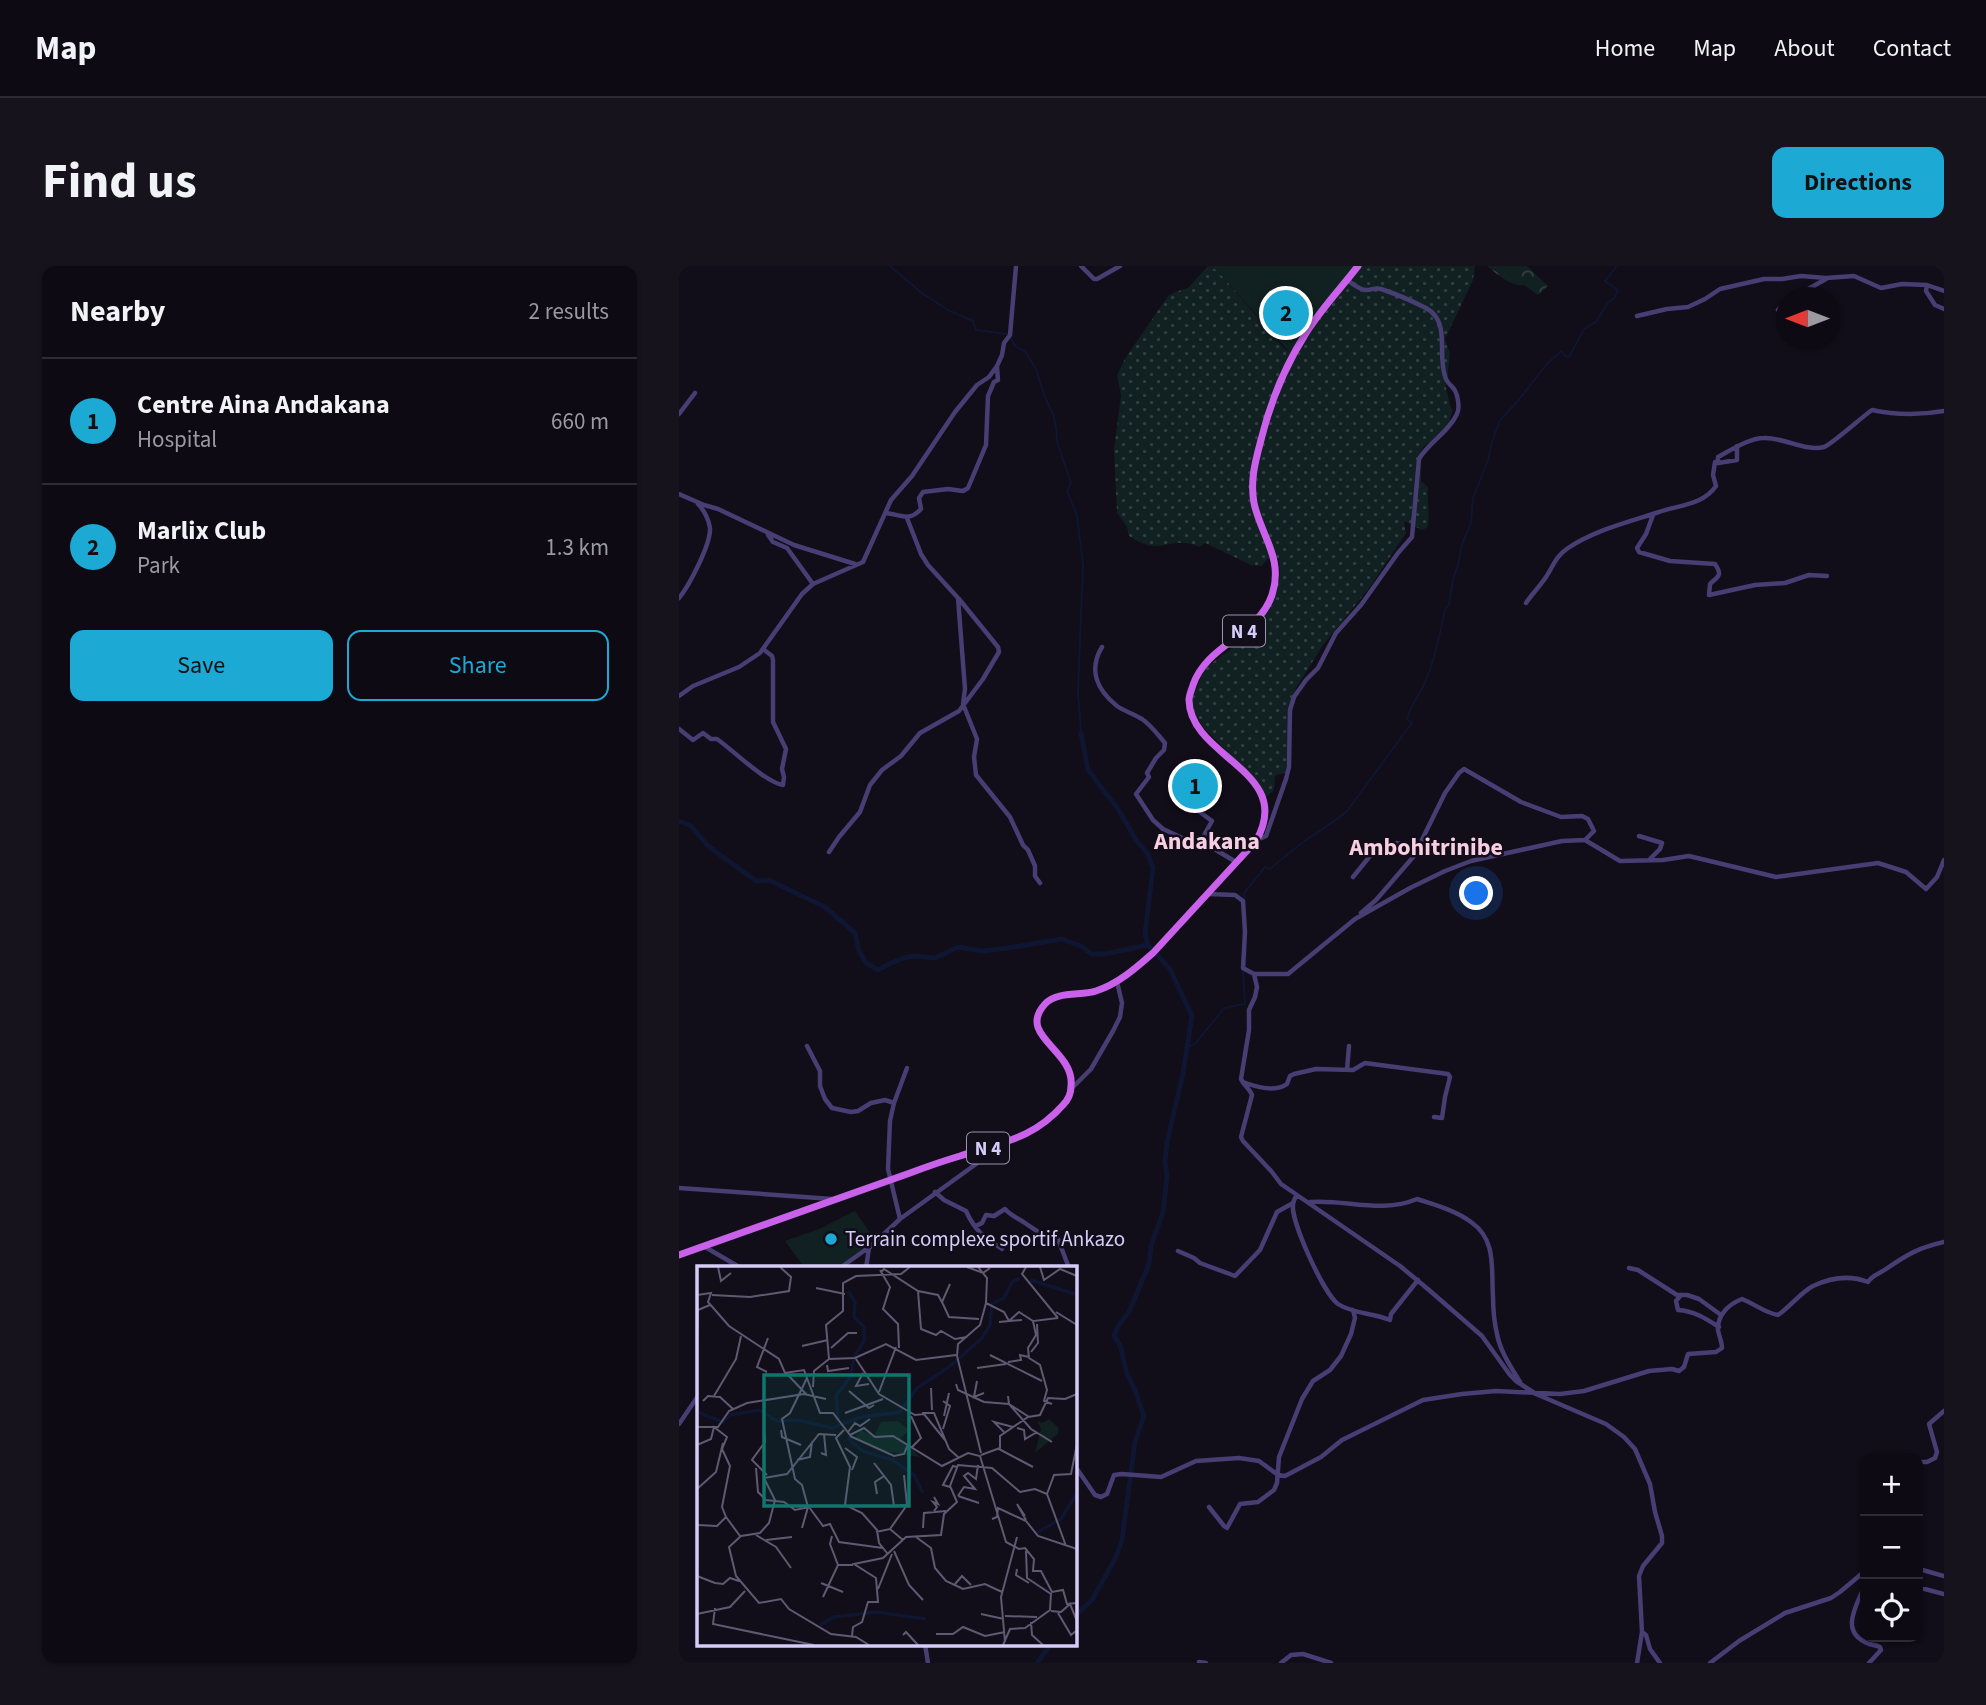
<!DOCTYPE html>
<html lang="en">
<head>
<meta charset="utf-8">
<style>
	body { margin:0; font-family:"Source Sans 3",sans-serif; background:#16131c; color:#f1f3f6 }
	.controls { position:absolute; right:21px; bottom:21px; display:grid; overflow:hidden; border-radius:14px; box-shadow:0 2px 5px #0004 }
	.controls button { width:63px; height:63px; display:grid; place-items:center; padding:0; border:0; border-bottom:2px solid #2d2b33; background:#0d0a13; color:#f1f3f6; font:35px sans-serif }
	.compass { position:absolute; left:1097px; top:21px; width:63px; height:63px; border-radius:50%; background:#0d0a13; box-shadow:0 2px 5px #0004; rotate:270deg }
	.you { position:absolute; left:798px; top:628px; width:24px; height:24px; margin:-18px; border:5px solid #fff; border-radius:50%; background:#1a73e8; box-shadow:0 0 0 10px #1a73e833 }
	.badge { display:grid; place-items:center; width:46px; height:46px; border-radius:50%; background:#1ca9d4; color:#111; font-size:23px; font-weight:700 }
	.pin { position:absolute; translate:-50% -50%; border:4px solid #fff; box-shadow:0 2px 7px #0006 }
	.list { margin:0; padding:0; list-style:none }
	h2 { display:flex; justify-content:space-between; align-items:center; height:91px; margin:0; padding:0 28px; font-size:30px }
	h2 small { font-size:23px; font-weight:400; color:#9a9aa0 }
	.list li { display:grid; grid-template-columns:46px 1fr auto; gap:21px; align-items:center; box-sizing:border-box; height:126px; padding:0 28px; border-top:2px solid #2d2b33 }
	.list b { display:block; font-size:26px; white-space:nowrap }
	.list p { margin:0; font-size:23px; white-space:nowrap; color:#9a9aa0 }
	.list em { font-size:23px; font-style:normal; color:#9a9aa0 }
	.actions { display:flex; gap:14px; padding:21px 28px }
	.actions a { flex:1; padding:16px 0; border:2px solid #1ca9d4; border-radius:14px; text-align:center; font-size:24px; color:#1ca9d4 }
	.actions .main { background:#1ca9d4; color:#111 }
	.icon { flex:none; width:38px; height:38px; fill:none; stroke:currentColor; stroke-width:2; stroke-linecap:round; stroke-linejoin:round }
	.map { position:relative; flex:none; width:1265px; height:1397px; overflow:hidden; border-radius:14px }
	header { display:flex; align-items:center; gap:42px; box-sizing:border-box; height:98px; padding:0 35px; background:#0d0a13; border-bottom:2px solid #2d2b33 }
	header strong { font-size:33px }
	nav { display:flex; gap:38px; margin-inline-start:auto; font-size:24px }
	.intro { display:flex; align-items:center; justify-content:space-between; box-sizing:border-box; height:168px; padding:0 42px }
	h1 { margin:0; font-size:49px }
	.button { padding:18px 32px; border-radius:14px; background:#1ca9d4; color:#111; font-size:24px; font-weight:700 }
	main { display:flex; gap:42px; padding:0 42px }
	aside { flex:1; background:#0d0a13; border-radius:14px; box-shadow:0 2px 5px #0004 }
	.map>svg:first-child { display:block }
</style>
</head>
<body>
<header>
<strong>Map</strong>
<nav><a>Home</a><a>Map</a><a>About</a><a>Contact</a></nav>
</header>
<div class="intro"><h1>Find us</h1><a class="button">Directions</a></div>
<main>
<aside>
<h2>Nearby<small>2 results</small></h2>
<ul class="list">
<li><span class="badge">1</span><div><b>Centre Aina Andakana</b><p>Hospital</p></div><em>660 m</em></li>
<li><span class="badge">2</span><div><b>Marlix Club</b><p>Park</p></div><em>1.3 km</em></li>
</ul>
<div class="actions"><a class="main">Save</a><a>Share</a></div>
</aside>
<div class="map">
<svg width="1265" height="1397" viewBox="0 0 1265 1397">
	<defs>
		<pattern id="grass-dots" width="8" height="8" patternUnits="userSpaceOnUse" patternTransform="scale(1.75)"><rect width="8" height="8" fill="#112122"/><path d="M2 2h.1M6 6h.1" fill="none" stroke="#334043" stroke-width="1.8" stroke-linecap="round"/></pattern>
		<pattern id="forest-crowns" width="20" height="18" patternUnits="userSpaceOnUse" patternTransform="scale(1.75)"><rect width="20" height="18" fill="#112122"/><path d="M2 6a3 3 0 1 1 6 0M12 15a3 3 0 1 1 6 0" fill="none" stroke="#334043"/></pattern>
	</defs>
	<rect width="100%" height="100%" fill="#110d19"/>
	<path fill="url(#grass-dots)" d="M 529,0 L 538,4 L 605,82 L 614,89 L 679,0 L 796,0 L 794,14 L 766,73 L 771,88 L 767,122 L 773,146 L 770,157 L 762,169 L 744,181 L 738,193 L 742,202 L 742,215 L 749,221 C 748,235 751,247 749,261 L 743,264 L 725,255 L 727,267 L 691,321 L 644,379 L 617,422 L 613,435 L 607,506 L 596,510 L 595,524 L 586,532 L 565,503 L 526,463 L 516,448 L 513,433 L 526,402 L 551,384 L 590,344 L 601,309 L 600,293 L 590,292 L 582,300 L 572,299 L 526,277 L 521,281 C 497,270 485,285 465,278 C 460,276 455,273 450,270 L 448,261 L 438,247 L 435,184 L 442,129 L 438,109 L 447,91 L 489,30 L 496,26 L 509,22 Z"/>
	<path fill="url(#forest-crowns)" d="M 808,0 L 848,0 L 869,20 L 859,29 L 845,19 C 832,21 818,8 808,0 Z"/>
	<path fill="#112122" d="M 530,0 L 676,0 L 612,88 L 538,4 Z
		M 176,945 L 194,971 L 191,978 L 158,1002 L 125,1001 L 106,975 L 140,963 Z"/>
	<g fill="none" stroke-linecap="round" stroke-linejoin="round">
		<path stroke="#0e1632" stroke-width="2" d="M 211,0 L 244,28 L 271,45 L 294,55 L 297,64 L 328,68
			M 332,72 L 336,80 L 346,85 L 357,103 L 365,129 L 374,148 L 377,161 L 378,176 L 392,217 L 388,225 L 398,250 L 404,299 L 399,425 L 402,467
			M 566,634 L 565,627 L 586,601 L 591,603 C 606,590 620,578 636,568 C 647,560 658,554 668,545 L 733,457 L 728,453 C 732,437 741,429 747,414 C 756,394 761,366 766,344 L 770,338 L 774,313 L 779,299 L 783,278 L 792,257 L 794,232 L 809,194 L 813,176 L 821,154 L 838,136 L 867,99 L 882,85 L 885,89 L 889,91 L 891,89 L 905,63 L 917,56 L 928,38 L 936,31 L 939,24 L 926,15 L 938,0
			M 566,701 L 567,682
			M 508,782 L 517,777 L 545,742 L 566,738 L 564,705"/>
		<path stroke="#0e1632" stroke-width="5" d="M 0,555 L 12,560 L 29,580 L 77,615 L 90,614 L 146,641 L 176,667 L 180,685 L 187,697 L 199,704 L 210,698 L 225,692 L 235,690 L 256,692 L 279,681 L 303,685 L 329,682 L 383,673 L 402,680 L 413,688 L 426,688 L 469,679
			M 396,1350 L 413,1334 L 437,1291 L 443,1274 L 456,1176 L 465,1150 L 456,1124 L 448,1108 L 441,1079 L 435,1070 L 439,1060 L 450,1046 L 470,998 L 472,980 L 484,946 L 488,911 L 486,895 L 488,877 L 504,807 L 513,750 L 491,703 L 469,679 L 466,668 L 474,602 L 468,587 L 457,574 L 439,543 L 409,504 L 402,467
			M 358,1397 L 372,1378"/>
		<path stroke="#473e73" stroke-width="4.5" d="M 402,0 L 415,13 L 418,13 L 441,0
			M 1265,25 L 1248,19 L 1247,25 L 1256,39 L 1265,43
			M 1113,32 L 1147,13
			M 1099,44 L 1108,35
			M 958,50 L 988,43 L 1009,41 L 1026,33 L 1041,23 L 1085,13 L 1103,13 L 1122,10 L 1147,12 L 1175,10 L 1202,22 L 1223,18 L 1248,19
			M 0,148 L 16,127
			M 1039,197 L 1058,194 L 1058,180
			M 0,228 L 25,239 L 39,243 L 115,279 L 176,298
			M 206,247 C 222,248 229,257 242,243 L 240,232 L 244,226 L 269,223 L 284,225 L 289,222 L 307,179 L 309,130 L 315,116 L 319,114 L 318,101
			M 974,249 L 967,268 L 958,282 L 960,286 L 991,295 L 1036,298 C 1044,310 1039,310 1031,318 L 1030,329 L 1076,319 L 1106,317 L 1130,309 L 1148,310
			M 228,252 L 242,288 L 249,299 L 279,332 L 286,423 L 284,438 L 298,473 L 295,491 L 297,509 L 331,551 L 344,579 L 349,584 L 356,600 L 356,610 L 361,617
			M 89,269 L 94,276 L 108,282 L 134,318
			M 0,332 C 10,320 32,278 31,262 C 30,254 25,244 19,238
			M 847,337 C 853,328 861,320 867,311 C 875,299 876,291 889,282 C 916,264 949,256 980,246 C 1000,239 1024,239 1037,220 L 1034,209 L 1036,196 L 1039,197 L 1039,191 C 1052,184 1070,172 1085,172 C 1104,171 1127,186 1145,181 C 1152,179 1184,150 1193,144 C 1216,149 1242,149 1265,145
			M 423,381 C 409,404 418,424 438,440 C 445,445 455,448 463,453 C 472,459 479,469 486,477 L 485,484 L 477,492 L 468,507 L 470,511 L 457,528 L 474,554 L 484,563 L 516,578 L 527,578 L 557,596
			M 0,430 L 14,420 L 60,401 L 81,387 L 123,328 L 134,318 L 184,296 L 212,234 L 233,210 L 276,146 L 298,119 L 310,111 L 318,100 L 323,89 L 325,77 L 331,69 L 337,0
			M 0,463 L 14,474 L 24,467 L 32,473 L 38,473 C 55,485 86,516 104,519 L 105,511 L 103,503 L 107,483 L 94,456 L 94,394 L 93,390 L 84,383
			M 514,541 L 533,555 L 524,571 L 524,577
			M 960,570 L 983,577 L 981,583 L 971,593
			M 578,574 L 587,570 L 607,513 L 610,501 L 611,444 L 615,431 L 627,414 L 639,402 L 657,367 L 682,339 L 719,287 L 733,271 L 740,193 C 750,176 769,167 778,148 C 781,142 779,129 775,123 C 771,118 767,116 766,110 C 758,86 772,56 747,42 C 733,35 717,28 702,23 C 696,21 693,24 687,24 C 680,24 673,17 668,14
			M 150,586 L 160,571 L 181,546 L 191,519 L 203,504 L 222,490 L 241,467 L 280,445 L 304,413 L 320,386 L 319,381 L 280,333
			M 674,611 L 691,590 L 718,577 L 735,582 L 738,585
			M 529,628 L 556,629 L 564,635 L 566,666 L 564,702 L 575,708 L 609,708 L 676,653
			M 682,647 L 697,634 L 735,590 L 766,527 L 780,507 L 785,503 L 842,536 L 882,551 L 903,550 L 909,553 L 915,565 L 906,574
			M 676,653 L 731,622 L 766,605 L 792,595 L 883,575 L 906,574 L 941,595 L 984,594 L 1010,590 L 1097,611 L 1199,597 L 1227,606 L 1247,623 L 1258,611 L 1265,594
			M 575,708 L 578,721 L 576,731 L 570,744 L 570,764 L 562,813 C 565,820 571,823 573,829 L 562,871 L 564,875 L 593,906 L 602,918 L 721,1000 L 750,1024 L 803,1070 L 831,1109 L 837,1115 L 857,1128 L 927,1158 L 945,1171 L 956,1183 L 971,1218 L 976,1246 L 983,1270 L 983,1277 L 964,1300 L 960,1310 L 963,1366 L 967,1369 L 971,1383 L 981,1397
			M 128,780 L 141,805 L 141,820 L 146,833 L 153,842 L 172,846 L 179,845 L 192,837 L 206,834 L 215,837
			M 668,804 L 670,780
			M 564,816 C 577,821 596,827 608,818 L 611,810 L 615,808 L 637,803 L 674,804 L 686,797 L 769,808 L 771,811 L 766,831 L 763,852 L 755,851
			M 392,823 L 412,803 L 434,765 L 441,751 L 443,737 L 438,716
			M 0,922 L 153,933
			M 256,926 L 265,934 L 287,945 C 296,965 305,971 323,983
			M 618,929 C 616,932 614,936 614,939 C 612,956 645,1028 659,1038 C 674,1048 695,1047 711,1054 L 712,1048 L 739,1014
			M 631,936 C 666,933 703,948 738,933 C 756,939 776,944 792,956 C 818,974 812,1003 814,1030 C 814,1042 815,1055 818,1068 C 821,1085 832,1101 841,1116
			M 221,953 L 209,903 L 211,855 L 215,837 L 228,802
			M 297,960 L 303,957 L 307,949 L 315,950 L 326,943 C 332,950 339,952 346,957 C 361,967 361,968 379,973 L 390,1002
			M 26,981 L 62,1002
			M 499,985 L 515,992 L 521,997 L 556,1010 L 581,984 L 598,946 L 614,937
			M 161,1002 L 189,982
			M 187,1002 L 190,982 L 221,953 L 315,885 L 322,879
			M 950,1002 L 959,1004 L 998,1029 L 1008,1029 L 1020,1033 L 1042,1049
			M 1002,1029 L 997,1035 L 999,1044 C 1015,1045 1026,1052 1040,1061
			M 0,1158 L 19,1130
			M 1239,1196 L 1248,1196 L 1256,1192 L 1258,1186 L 1250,1158 L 1265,1145
			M 396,1200 L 416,1229 L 422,1231 L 428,1228 L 435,1209 L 443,1208 L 482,1211 L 517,1195 L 560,1192 L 580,1195 L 599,1209 L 606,1210 L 642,1191 L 663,1174 L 744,1134 L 783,1128 L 817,1125 L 881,1128 L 905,1125 L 970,1105 L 993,1103 L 1000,1105 L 1005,1101 L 1009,1088 L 1037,1086 L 1043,1082 C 1043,1076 1040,1070 1039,1064 C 1038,1049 1050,1038 1063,1033 C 1076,1038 1086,1047 1099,1049 C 1111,1041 1121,1027 1134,1020 C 1151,1012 1171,1009 1189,1016 C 1193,1009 1200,1008 1207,1003 C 1229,988 1239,982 1265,976
			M 530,1241 L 545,1260 L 548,1262 L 561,1238 L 579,1236 L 595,1224 L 598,1217 L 600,1191 L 623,1133 L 634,1115 L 651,1104 L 662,1090 L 672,1068 L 676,1052 L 674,1044
			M 1240,1303 L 1242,1322 L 1265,1328
			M 1240,1303 L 1265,1310
			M 1186,1319 C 1178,1339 1159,1366 1190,1378 C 1194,1379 1197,1379 1201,1381 L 1202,1384 L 1190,1397
			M 246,1378 L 249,1397
			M 520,1396 L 527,1397
			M 602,1397 L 612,1389 L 624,1388 L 652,1397
			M 958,1397 L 963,1366
			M 1031,1397 L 1060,1375 L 1106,1347 L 1152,1332 L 1161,1326 L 1186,1305"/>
		<path stroke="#c961ea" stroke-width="7" d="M 0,989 C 77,962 154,935 231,907 C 247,901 264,895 281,890 C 322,876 353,874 384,839 C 389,834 392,828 392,820 C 396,784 337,770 366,738 C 378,725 402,730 417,725 C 439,718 457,702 474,687 L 577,575 C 617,505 511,492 510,434 C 510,429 513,423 514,419 C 528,378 579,370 593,329 C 605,292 582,270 575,237 C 571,215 576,196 582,174 C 591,137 606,100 627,67 C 642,43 662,22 679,0"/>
	</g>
	<circle fill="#1ca9d4" stroke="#110d19" stroke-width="2.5" cx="152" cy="973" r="7"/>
	<g text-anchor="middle" stroke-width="5" stroke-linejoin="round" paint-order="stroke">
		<g fill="#110d19" stroke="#9c93b5" stroke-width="2">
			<rect x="544" y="349.5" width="42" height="31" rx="5"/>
			<rect x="288" y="866.5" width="42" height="31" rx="5"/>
		</g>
		<g font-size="19" font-weight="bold" fill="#d7ccf8">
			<text x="565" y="372">N 4</text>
			<text x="309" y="889">N 4</text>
		</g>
		<g font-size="21" fill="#d7ccf8" stroke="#110d19" text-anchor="start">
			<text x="166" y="980">Terrain complexe sportif Ankazo</text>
		</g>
		<g font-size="24" font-weight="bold" fill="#f8cee3" stroke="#110d19">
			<text x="528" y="583">Andakana</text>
			<text x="747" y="589">Ambohitrinibe</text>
		</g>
	</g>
	<g transform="translate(18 1000)">
		<rect width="380" height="380" fill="#110d19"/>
		<path d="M 352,153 L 362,162 L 361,168 L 338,187 L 344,163 L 340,154 L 345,157 ZM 201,155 L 212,164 L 204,172 L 223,191 L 185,185 L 158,171 L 164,164 L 177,170 L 184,156 Z" fill="#112122"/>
		<path fill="none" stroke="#0e1632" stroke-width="3.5" d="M 333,14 L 378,28M 252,101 L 285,72 L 293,59 L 295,38 L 307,32 L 315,16 L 323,12M 0,146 L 26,156 L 32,149 L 62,144 L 80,155 L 101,154 L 135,162 L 164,151M 164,151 L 203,146 L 220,122 L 252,101M 141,154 L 139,130 L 154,110 L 157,91 L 167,75 L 167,61 L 157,51 L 158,36 L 151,25M 151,172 L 165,185 L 196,194 L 217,209 L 226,227M 339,267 L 364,253 L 380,227M 123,359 L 137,351 L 180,346 L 229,353"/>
		<path fill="none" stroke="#605972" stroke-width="2" d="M 21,1 L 24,15 L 34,7M 270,1 L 286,7 L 293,2M 281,1 L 290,12 L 289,37 L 283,59 L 261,78 L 260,90 L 284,187M 329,1 L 325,8 L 361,52M 343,1 L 347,14 L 363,3 L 380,10M 183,4 L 193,21 L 186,43 L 201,58 L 202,82M 184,6 L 187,3 L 221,25 L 241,29 L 246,38M 253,18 L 245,36 L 252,51 L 282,53M 119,22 L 148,28M 221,25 L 224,63 L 239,69 L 244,65 L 258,73 L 270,71M 0,29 L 14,27 L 11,36 L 32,60 L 82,93 L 88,107 L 107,104 L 123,147 L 136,147 L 153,169 L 167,162 L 178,171 L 196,170 L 245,200 L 271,187 L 283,190 L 309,276 L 322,283 L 328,282 L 337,293 L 336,305 L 344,305 L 355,326 L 366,324 L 370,338 L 380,337M 15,29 L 53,31 L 92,25 L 94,11 L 83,1M 289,37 L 307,46 L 312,55 L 322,46 L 336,55M 359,46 L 380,59M 302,56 L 325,54M 0,78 L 1,44 L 13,39M 105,80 L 131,74M 134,82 L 151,67 L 160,67M 334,86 L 341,77 L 340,58M 293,89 L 345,115M 132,93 L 129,59 L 146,45 L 146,17 L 159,10 L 204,8 L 213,1M 159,93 L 182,128 L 218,149 L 227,148 L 248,174M 311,96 L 324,94 L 323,89 L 332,91M 130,99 L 131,105 L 152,102M 280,102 L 309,98M 70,106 L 60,101 L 71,72M 166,107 L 159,120 L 172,118M 90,108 L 110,129M 280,115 L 277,131 L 287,127M 259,118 L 261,124 L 287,136 L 312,138 L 334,163 L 355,176M 116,121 L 117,105 L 132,93 L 158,92 L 189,78 L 219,94 L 259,89M 234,122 L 235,144M 152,125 L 172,142 L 177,139M 182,126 L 199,81M 17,130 L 39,93 L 44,70M 311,130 L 312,138 L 332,151M 6,135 L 11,130 L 23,131 L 36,143M 355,138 L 347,135 L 350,124 L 343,99 L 332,92 L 331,82 L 339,69 L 336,55 L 361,52M 148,147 L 186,133M 225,147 L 237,147 L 252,183 L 261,191M 214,150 L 224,172 L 215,181M 247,150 L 252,127M 0,161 L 21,161 L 32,145 L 50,137 L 107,128 L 129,133M 320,162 L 327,164 L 328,173 L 340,166M 67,163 L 68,176 L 55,194 L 70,209M 246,163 L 253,140 L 246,135M 84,164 L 85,171 L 104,179M 147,164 L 139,172 L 153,201 L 148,239 L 165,247 L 180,264 L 182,277 L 190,287M 151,166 L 158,157 L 163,160 L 173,153M 307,166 L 297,156 L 316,161M 139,169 L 122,168 L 90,208 L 67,212 L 78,234 L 72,257 L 63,267 L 44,270 L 32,281 L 39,310 L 62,337 L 84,333 L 92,343 L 134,368 L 159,371 L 172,379M 153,170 L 197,190 L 207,188 L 211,178M 0,179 L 14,173 L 17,161 L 30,171 L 25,183 L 33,200 L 25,241 L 29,251M 148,182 L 160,191 L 155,204M 302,183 L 336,201M 124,187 L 129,189 L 127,168M 284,189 L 303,182 L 303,170 L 331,151 L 343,149 L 351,132 L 368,133 L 380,128M 100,194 L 113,191 L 115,176M 177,197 L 194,219 L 197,240 L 210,239 L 193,263M 59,202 L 61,226 L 69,234 L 87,236 L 98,244 L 112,241 L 126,260 L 133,258 L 142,276 L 186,282M 207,209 L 210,239M 253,221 L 246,219 L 256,200 L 260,201M 0,223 L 19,206 L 26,177M 180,228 L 178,216 L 187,210M 350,228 L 357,209 L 374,208 L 380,178M 261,230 L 267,221 L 278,223 L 267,210 L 271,207 L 279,213 L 281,199M 261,230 L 282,237M 237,245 L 240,241 L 236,236 L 241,238 L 237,231M 328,250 L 320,238 L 329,254M 295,253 L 300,251 L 301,242 L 329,255 L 341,270 L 380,283M 0,259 L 20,260 L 29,251 L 43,270M 105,262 L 111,241 L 105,219 L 98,213 L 85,153 L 93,147 L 110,112M 226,262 L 227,247 L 249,245M 179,266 L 193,263 L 206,274M 59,269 L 79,281 L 94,302M 135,270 L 133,278 L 141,299M 219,271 L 234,282 L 238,302 L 249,315 L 266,323 L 288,318 L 305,326M 69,274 L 95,271M 197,285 L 212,319 L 226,334M 329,285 L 330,312 L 354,328M 320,303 L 319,309 L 332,317M 0,310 L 18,317 L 26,318 L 33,312 L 42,315M 124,317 L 146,326M 258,318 L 265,310 L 274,319M 181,323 L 195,288M 126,331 L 141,299 L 156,299M 18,342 L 16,358 L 117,379M 354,345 L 364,346 L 373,338 L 380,355M 361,347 L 374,369 L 379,365M 0,348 L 33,341 L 48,325M 284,348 L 307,353M 308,350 L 340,351M 334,356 L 335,369 L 346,379M 239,368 L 256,368 L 266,361 L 288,370 L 308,366M 206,369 L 209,366 L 221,379M 155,370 L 156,361 L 165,356 L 171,336 L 181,336 L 179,312 L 157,298 L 186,292 L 209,271 L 244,269 L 247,248 L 260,236 L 253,220 L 261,199 L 295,202 L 323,226 L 338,223 L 350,228 L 369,280M 308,376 L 304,331 L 320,271M 306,379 L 313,363 L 328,362 L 353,344 L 354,327"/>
		<path fill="#0f766e" fill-opacity="0.15" stroke="#0f766e" stroke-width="3.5" d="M 67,109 L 212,109 L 212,240 L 67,240 Z"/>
		<rect width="380" height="380" fill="none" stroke="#d7ccf8" stroke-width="3.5"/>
	</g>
</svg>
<div class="controls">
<button>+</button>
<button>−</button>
<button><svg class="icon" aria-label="locate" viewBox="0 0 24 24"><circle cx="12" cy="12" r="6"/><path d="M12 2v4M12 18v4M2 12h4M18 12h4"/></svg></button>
</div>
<svg class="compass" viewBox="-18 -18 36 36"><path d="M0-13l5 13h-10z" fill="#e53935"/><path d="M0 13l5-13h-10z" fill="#9a9aa0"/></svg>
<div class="you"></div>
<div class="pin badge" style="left:516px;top:520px">1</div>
<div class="pin badge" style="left:607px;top:47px">2</div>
</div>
</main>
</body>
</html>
